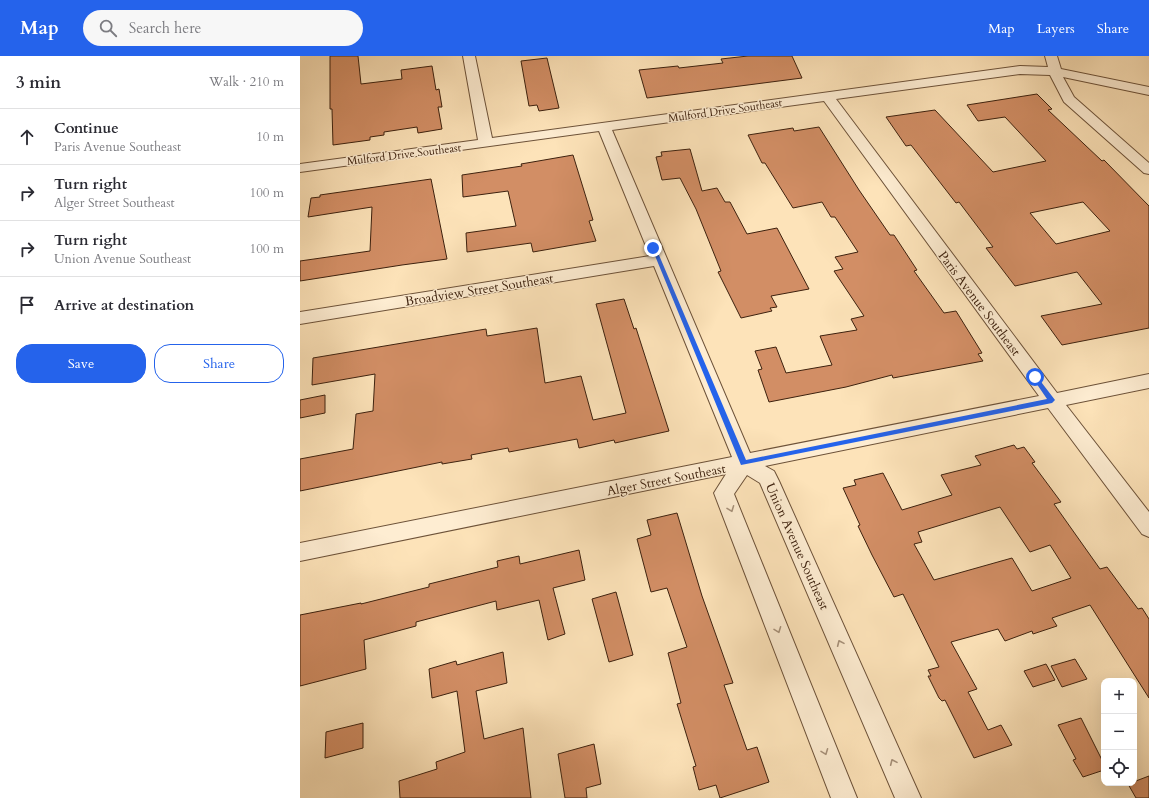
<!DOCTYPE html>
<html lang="en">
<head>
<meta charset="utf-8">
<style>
	body { margin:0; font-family:Cardo,serif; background:#f7f7f7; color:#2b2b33 }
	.controls { position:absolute; right:12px; bottom:12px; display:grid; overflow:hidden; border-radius:8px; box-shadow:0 4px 16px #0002 }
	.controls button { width:36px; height:36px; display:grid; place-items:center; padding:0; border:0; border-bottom:1px solid #e1e1e2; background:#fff; color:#2b2b33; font:20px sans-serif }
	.stop { position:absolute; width:12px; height:12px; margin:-9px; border:3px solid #2563eb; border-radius:50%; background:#fff }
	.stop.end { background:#2563eb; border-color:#fff; box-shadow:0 1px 4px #0008 }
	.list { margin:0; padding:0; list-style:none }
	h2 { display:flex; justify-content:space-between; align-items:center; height:52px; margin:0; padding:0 16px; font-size:17px }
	h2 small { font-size:13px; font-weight:400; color:#7c7c81 }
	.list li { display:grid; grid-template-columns:26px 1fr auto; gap:12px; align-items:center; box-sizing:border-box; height:56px; padding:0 16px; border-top:1px solid #e1e1e2 }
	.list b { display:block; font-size:15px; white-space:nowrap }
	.list p { margin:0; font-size:13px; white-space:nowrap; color:#7c7c81 }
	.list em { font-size:13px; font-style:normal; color:#7c7c81 }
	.actions { display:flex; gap:8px; padding:12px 16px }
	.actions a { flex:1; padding:9px 0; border:1px solid #2563eb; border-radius:16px; text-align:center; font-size:14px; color:#2563eb }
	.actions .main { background:#2563eb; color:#fff }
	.icon { flex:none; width:22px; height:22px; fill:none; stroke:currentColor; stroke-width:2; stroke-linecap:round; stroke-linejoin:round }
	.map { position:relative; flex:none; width:849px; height:742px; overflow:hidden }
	header { display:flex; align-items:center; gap:24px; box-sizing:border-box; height:56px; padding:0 20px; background:#2563eb; color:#fff }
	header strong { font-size:19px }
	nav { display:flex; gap:22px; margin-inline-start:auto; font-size:14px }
	.search { width:280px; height:36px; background:#f7f7f7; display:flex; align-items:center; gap:10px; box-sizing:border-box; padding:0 14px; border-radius:22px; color:#7c7c81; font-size:15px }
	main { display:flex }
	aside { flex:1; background:#fff }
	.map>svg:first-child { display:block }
</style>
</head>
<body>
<header>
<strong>Map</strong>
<div class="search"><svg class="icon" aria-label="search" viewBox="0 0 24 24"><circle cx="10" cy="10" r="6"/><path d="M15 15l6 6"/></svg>Search here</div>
<nav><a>Map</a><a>Layers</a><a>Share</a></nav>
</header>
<main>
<aside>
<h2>3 min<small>Walk · 210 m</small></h2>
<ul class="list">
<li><svg class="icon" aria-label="ahead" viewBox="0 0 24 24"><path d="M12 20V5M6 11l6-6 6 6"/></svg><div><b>Continue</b><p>Paris Avenue Southeast</p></div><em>10 m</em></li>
<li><svg class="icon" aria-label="right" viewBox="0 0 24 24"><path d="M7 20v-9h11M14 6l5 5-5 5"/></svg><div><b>Turn right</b><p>Alger Street Southeast</p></div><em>100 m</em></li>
<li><svg class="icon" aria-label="right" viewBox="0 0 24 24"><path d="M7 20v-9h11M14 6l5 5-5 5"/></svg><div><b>Turn right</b><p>Union Avenue Southeast</p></div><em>100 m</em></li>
<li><svg class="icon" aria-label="arrive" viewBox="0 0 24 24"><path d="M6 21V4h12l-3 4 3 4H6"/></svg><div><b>Arrive at destination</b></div></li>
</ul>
<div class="actions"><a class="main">Save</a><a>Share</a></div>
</aside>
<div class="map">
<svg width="849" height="742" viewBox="0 0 849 742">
	<rect width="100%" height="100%" fill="#fde3b9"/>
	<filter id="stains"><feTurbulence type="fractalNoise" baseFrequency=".005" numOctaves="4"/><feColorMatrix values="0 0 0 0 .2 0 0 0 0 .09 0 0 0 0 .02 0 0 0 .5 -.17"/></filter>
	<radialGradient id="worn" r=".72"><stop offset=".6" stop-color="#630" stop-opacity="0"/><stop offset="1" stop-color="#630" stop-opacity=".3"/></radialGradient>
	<path fill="#d28e65" stroke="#3d210e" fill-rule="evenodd" d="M 30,0 L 58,0 L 61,28 L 102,23 L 101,14 L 132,10 L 136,34 L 139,33 L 142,51 L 138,51 L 142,73 L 118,77 L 117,71 L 84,76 L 84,79 L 70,81 L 70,84 L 33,89 L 32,53 L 30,53 Z
		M 448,0 L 492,0 L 502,22 L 347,42 L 339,14 L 378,10 L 379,12 L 423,7 L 421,3 Z
		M 247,2 L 259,52 L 239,55 L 237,49 L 229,50 L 221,5 Z
		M 737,38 L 752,53 L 748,54 L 802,105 L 804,104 L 849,150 L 849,272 L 762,289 L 741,260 L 802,248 L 777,216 L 715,230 L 686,192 L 693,191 L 659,146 L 656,147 L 611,89 L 606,90 L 586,61 L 635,54 L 693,116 L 746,105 L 705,61 L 678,65 L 667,49 ZM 783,146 L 810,175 L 756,188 L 730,157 Z
		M 519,71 L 559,134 L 590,179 L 594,179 L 617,214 L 614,215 L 644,257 L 656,255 L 682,297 L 678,298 L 683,305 L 593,322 L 592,319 L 546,331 L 469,346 L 458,314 L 462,313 L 455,295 L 476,291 L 486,317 L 532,309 L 520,280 L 557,274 L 551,263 L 564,260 L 534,215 L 543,213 L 535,201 L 558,196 L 535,161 L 531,161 L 522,146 L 493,152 L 465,107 L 462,107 L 448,79 L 493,72 L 494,75 Z
		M 390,93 L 402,135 L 417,132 L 425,146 L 430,146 L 447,178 L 477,172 L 509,233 L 471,240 L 477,251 L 470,252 L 472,255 L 441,262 L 418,216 L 421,215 L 396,153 L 380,122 L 362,124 L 356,101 L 362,100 L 361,96 Z
		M 273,99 L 293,164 L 289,165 L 296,185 L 233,196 L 231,187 L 167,196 L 166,177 L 216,170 L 208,135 L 163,141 L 162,119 L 222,110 L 221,108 Z
		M 131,123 L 147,203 L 102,209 L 0,225 L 0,205 L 70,195 L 72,151 L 8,161 L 11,142 L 20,141 L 20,139 Z
		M 324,243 L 334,273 L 336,272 L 369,375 L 315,387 L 314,384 L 279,392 L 277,383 L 209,396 L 208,392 L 171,399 L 172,403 L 142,408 L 142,406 L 0,435 L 0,403 L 53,393 L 56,358 L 73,355 L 75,318 L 12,329 L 13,302 L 186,273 L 187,280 L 237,272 L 245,327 L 281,320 L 293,364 L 326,357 L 296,248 Z
		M 25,339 L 25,357 L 0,362 L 0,344 Z
		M 714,389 L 717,393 L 724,391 L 735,406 L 732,407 L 761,446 L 754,448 L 800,513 L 807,511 L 838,553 L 842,552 L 849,563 L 849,642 L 790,549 L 752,562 L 757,570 L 733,578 L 732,575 L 705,585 L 698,573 L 651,586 L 677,633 L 668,636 L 688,674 L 701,669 L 712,689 L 674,702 L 645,644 L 642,645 L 639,642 L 628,620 L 631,620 L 628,614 L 639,611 L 603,538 L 594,541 L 572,499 L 558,470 L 560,469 L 543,432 L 556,429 L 554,424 L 583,417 L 602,454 L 652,439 L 641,419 L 681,409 L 675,400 ZM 700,451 L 730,496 L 750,489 L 771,522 L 732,535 L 712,502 L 634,524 L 614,488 L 622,486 L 618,476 Z
		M 377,457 L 402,540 L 433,627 L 424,629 L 447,694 L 457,691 L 469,726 L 420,742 L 416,729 L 399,734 L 393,711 L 396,710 L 377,648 L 381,647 L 368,597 L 387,591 L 367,532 L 351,536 L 337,483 L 351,479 L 347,464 Z
		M 279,494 L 285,524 L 253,532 L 265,578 L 248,584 L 239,544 L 197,554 L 196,545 L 116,566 L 116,570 L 64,584 L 66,613 L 0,630 L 0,559 L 61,547 L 61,548 L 129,531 L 129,528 L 198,511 L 197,505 L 219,500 L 220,508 Z
		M 316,536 L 333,599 L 309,606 L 292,543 Z
		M 203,596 L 207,627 L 176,635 L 184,683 L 223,672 L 231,742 L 100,742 L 99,725 L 137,713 L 136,706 L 165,696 L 157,635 L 132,642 L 129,613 L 156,605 L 157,609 Z
		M 775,603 L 787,623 L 762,631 L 751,610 Z
		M 746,608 L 755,624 L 733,631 L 724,615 Z
		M 781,662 L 804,708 L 804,714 L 783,721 L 773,704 L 776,703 L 758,669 Z
		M 63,667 L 63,692 L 25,702 L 26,676 Z
		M 294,688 L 301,728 L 286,732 L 287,742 L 265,742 L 258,698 Z
		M 849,720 L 849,742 L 836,742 L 828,728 Z"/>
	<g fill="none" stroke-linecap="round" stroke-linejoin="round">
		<defs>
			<path id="minor" d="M 163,0 L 175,0 L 192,82 L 720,10 L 748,11 L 745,0 L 757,0 L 761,13 L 849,31 L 849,39 L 763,21 L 774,41 L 849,107 L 849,118 L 844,117 L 764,46 L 750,19 L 720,18 L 536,43 L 757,337 L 849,318 L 849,332 L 766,349 L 849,456 L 849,481 L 842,478 L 748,352 L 465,410 L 474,415 L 479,425 L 621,742 L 595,742 L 460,427 L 447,419 L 434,438 L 557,742 L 531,742 L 414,437 L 426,418 L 0,505 L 0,487 L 432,401 L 354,210 L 0,268 L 0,256 L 350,200 L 299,75 L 0,116 L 0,108 L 178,84 ZM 524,45 L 739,340 L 450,397 L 312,74 Z"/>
		</defs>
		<use href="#minor" stroke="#6d5239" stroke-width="2"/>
		<use href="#minor" fill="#feedd2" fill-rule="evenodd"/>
	</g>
	<defs><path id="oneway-chevron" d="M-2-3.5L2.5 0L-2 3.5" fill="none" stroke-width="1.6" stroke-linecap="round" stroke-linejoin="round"/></defs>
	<g stroke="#a7917a">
		<use href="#oneway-chevron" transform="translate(431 453) rotate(69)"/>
		<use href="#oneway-chevron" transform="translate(478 574) rotate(69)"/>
		<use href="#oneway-chevron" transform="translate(540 587) rotate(-114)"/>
		<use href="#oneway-chevron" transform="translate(525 696) rotate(69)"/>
		<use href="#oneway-chevron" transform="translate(593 706) rotate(-114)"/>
	</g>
	<path fill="#2563eb" d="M 351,190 L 356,192 L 446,404 L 747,343 L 732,321 L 735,318 L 755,344 L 752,347 L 441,409 Z"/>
	<g text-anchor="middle" stroke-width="3" stroke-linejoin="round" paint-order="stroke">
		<g font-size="11" fill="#3d210e" stroke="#feedd2">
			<text transform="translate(425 54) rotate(-8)" y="4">Mulford Drive Southeast</text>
			<text transform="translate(104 98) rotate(-7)" y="4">Mulford Drive Southeast</text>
		</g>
		<g font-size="13" fill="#3d210e" stroke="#feedd2">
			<text transform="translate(179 233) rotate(-9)" y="5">Broadview Street Southeast</text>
			<text transform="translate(680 247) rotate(53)" y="5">Paris Avenue Southeast</text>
			<text transform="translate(366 423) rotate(-11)" y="5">Alger Street Southeast</text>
			<text transform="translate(498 490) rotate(66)" y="5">Union Avenue Southeast</text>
		</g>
	</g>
	<rect width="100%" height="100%" filter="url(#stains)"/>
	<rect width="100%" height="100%" fill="url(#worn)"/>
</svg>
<div class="controls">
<button>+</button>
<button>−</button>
<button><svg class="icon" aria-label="locate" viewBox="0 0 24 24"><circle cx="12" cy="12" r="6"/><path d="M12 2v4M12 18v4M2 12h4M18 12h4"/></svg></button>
</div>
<div class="stop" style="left:735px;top:321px"></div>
<div class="stop end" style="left:353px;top:192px"></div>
</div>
</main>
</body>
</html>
